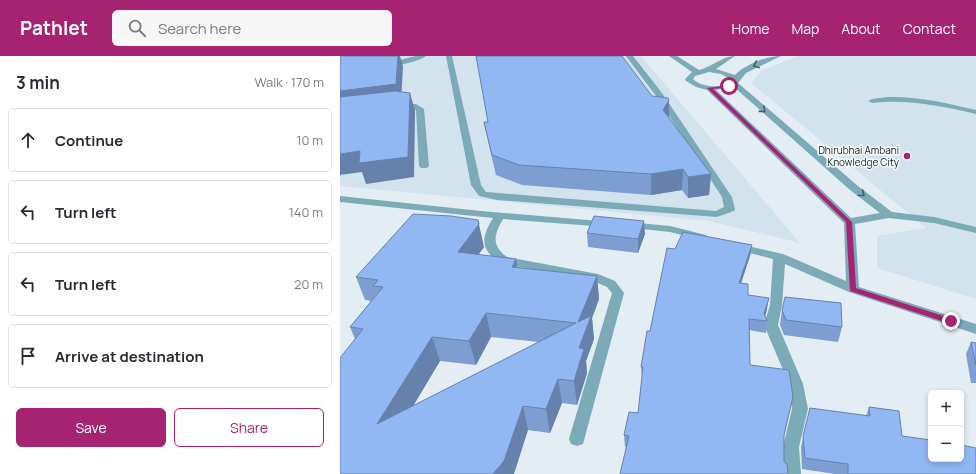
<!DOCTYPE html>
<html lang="en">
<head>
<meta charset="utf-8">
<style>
	body { margin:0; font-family:Manrope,sans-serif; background:#f7f7f7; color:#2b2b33 }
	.controls { position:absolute; right:12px; bottom:12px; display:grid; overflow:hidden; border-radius:6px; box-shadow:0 2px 6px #0003 }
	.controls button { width:36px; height:36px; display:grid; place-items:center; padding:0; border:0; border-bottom:1px solid #e1e1e2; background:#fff; color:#2b2b33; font:20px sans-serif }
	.stop { position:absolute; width:12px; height:12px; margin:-9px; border:3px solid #a52371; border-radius:50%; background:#fff }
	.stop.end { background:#a52371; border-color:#fff; box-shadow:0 1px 4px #0008 }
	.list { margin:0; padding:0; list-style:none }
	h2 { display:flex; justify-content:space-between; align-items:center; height:52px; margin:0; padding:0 16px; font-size:17px }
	h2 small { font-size:13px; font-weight:400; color:#7c7c81 }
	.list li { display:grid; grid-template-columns:26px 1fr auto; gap:12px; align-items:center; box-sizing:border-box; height:64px; margin:0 8px 8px; padding:0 8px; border:1px solid #e1e1e2; border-radius:6px }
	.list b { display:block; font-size:15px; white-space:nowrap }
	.list em { font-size:13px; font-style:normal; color:#7c7c81 }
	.actions { display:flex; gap:8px; padding:12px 16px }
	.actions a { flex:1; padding:9px 0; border:1px solid #a52371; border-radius:6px; text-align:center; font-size:14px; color:#a52371 }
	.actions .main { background:#a52371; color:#fff }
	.icon { flex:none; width:22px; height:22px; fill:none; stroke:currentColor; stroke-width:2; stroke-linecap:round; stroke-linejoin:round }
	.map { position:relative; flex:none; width:636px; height:418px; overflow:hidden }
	header { display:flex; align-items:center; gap:24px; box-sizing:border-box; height:56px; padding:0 20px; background:#a52371; color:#fff }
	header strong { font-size:19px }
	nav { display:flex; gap:22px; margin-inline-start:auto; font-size:14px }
	.search { width:280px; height:36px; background:#f7f7f7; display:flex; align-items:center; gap:10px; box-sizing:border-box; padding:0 14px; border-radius:6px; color:#7c7c81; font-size:15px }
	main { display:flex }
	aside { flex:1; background:#fff }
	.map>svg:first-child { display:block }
</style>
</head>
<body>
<header>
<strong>Pathlet</strong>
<div class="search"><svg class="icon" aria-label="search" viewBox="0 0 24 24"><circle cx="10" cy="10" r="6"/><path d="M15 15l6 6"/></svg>Search here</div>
<nav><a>Home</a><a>Map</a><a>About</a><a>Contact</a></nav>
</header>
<main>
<aside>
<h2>3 min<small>Walk · 170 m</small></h2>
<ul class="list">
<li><svg class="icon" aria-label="ahead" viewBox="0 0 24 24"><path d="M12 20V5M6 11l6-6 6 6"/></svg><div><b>Continue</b></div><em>10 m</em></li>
<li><svg class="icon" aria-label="left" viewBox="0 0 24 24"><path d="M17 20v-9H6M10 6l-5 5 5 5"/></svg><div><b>Turn left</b></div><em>140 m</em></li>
<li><svg class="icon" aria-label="left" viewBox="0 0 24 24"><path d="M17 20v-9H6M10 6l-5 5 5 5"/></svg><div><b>Turn left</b></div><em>20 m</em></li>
<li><svg class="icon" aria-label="arrive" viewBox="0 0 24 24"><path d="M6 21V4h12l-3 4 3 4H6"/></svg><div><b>Arrive at destination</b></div></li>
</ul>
<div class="actions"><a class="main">Save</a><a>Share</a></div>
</aside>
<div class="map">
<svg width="636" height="418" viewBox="0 0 636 418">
	<rect width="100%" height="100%" fill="#e4edf4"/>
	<path fill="#d2e3ee" d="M 0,0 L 301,0 L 460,187 L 369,165 L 0,130 Z
		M 458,0 L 636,0 L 636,243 L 537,212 L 537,180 L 586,172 L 411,27 L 421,15 Z"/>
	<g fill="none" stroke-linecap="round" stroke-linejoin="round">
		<path fill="#7babb7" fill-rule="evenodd" d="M 76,0 L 86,0 C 80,5 51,13 44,8 Z
			M 106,0 L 112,0 L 141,129 L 146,136 L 376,155 L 384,151 L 382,141 L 316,40 L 286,0 L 293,0 L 322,37 L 392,141 L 395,153 L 394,155 L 377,161 L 157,144 L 139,140 L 131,129 Z
			M 329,0 L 337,0 L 359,14 C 372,11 382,0 395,0 L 376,13 L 395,19 C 406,8 427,0 441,0 L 406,17 L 398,27 L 518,130 L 552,156 L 594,161 L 636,171 L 636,177 L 594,167 L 549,162 L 515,168 L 519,231 L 636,268 L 636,278 L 509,236 L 445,208 L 442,249 L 438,269 L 463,328 L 468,353 L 459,391 L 461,418 L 443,418 L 443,391 L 452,353 L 449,328 L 424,269 L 430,249 L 433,203 L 391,192 L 389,190 L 395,187 L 443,198 L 506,225 L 504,167 L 367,34 L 356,31 L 346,25 L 345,23 L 352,16 ZM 369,16 L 381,18 L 392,24 C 382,33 363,32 353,23 L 355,20 ZM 393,30 L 510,134 L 540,157 L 511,162 L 376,34 Z
			M 547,41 C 578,40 606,47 636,54 L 636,58 C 601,50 568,43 532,47 L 528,45 L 532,43 Z
			M 54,48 L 76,48 L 84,53 L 89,110 L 87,112 L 81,112 L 79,110 L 76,54 L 54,52 Z
			M 0,140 L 141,155 L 271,166 L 272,168 L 267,171 L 163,163 C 154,179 151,189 167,201 L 258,218 L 275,225 L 284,237 L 243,388 L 237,390 L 231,388 L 229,383 L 272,237 L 267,231 L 251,224 L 159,207 C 140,192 141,182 153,162 L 0,146 Z
			M 288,166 L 330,170 L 366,179 L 368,181 L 362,184 L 330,176 L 284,171 L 282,169 L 284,167 Z"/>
	</g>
	<path fill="#7e9ed2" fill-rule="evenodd" d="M 328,62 L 371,118 L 369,139 L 348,142 L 342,134 L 311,139 L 182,129 L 156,119 L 148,85 L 144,66 Z
		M 247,177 L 305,178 L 298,197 L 248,191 Z
		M 412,189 L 410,200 L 401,227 L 408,239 L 427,253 L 425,260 L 427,265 L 426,277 L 409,274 L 410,309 L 450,353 L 444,381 L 285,391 L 284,379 L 298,357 L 302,323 L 301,311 L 310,275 L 335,193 Z
		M 144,191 L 138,199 L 177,211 L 257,220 L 259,243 L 252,262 L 254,283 L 246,305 L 247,317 L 237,349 L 222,347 L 210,377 L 188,374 L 0,418 L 15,283 L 10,271 L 31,245 L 25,244 L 16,221 ZM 151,281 L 199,286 L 73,350 L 100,305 L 136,309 Z
		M 442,254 L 502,271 L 498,286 L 444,279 L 440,269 Z
		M 631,286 L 636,287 L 636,327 L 631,327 L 626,298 Z
		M 529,351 L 562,380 L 636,418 L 495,418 L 462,413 L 461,391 L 470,352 L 526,360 Z"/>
	<path fill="#6681ab" d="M 58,0 L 60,0 L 63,11 L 61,46 L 0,53 L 0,35 Z
		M 70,37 L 75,55 L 74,121 L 26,128 L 22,116 L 0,119 L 0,98 L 20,95 Z
		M 329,44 L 329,62 L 323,54 Z
		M 343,113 L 342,134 L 311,139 L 311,118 Z
		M 371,118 L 369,139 L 348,142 L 348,121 Z
		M 138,164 L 144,191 L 124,219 L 118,196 Z
		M 304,165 L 305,178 L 298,197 L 298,183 Z
		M 412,189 L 410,200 L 397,239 L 399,227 Z
		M 176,203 L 180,226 L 172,211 Z
		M 257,220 L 259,243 L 252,262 L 254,283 L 246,305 L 247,317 L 237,349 L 234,325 L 239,292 L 238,266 Z
		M 429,242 L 427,253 L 424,264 L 424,257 Z
		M 146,257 L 151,281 L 136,309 L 129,285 Z
		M 92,281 L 100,305 L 48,392 L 37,368 Z
		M 218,323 L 222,347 L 210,377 L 206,353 Z
		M 183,350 L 188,374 L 174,418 L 153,418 Z"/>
	<path fill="#92b8f4" stroke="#6681ab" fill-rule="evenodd" d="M 0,0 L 58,0 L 56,28 L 0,35 Z
		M 136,0 L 282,0 L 312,40 L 328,42 L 329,44 L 323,54 L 371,118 L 348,121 L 343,113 L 311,118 L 179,109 L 152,99 L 144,66 L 148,66 Z
		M 55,35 L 70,37 L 68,101 L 19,107 L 20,95 L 0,98 L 0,41 Z
		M 73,158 L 111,160 L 138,164 L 139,168 L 118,196 L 176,203 L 172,211 L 257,220 L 238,266 L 251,260 L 239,292 L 244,293 L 234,325 L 218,323 L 206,353 L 183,350 L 164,405 L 153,418 L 0,418 L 0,302 L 23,273 L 10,271 L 43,231 L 33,230 L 38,224 L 16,221 ZM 146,257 L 236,267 L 37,368 L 92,281 L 129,285 Z
		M 254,160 L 304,165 L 298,183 L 247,177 Z
		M 343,176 L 412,189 L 399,227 L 408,228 L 408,239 L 429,242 L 424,257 L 427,265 L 409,263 L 410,309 L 449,314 L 453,341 L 444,379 L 444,406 L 447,408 L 448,418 L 280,418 L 289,380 L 284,379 L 289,356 L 298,357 L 303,311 L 301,311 L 307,275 L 310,275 L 327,192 L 335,193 Z
		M 445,241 L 501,247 L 502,271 L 446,264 L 442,254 Z
		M 631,286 L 636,287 L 636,309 Z
		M 529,351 L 559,355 L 562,380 L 591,384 L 591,403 L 621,403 L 621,389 L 636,392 L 636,418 L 508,418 L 508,408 L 465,402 L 463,380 L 470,352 L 530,360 Z"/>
	<defs><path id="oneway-chevron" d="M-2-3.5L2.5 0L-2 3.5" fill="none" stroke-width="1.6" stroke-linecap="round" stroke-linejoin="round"/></defs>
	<g stroke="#455d63">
		<use href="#oneway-chevron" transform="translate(416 9) rotate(157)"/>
		<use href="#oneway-chevron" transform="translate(423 54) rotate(40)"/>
		<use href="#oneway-chevron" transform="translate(522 138) rotate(38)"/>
	</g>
	<path fill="#a52371" d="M 391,29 L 389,31 L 373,33 L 512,166 L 516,232 L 613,263 L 613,267 L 608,267 L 510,235 L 506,166 L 367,32 Z"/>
	<circle fill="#a52371" stroke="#f4fafe" stroke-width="1.5" cx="567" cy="100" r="4"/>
	<g text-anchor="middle" stroke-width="3" stroke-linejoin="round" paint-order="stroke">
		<g font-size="10" fill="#191d1f" stroke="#f4fafe" text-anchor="end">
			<text x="559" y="98">Dhirubhai Ambani<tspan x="559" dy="12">Knowledge City</tspan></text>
		</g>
	</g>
</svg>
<div class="controls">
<button>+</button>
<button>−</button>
</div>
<div class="stop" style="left:389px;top:30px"></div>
<div class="stop end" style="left:611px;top:265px"></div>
</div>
</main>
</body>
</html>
